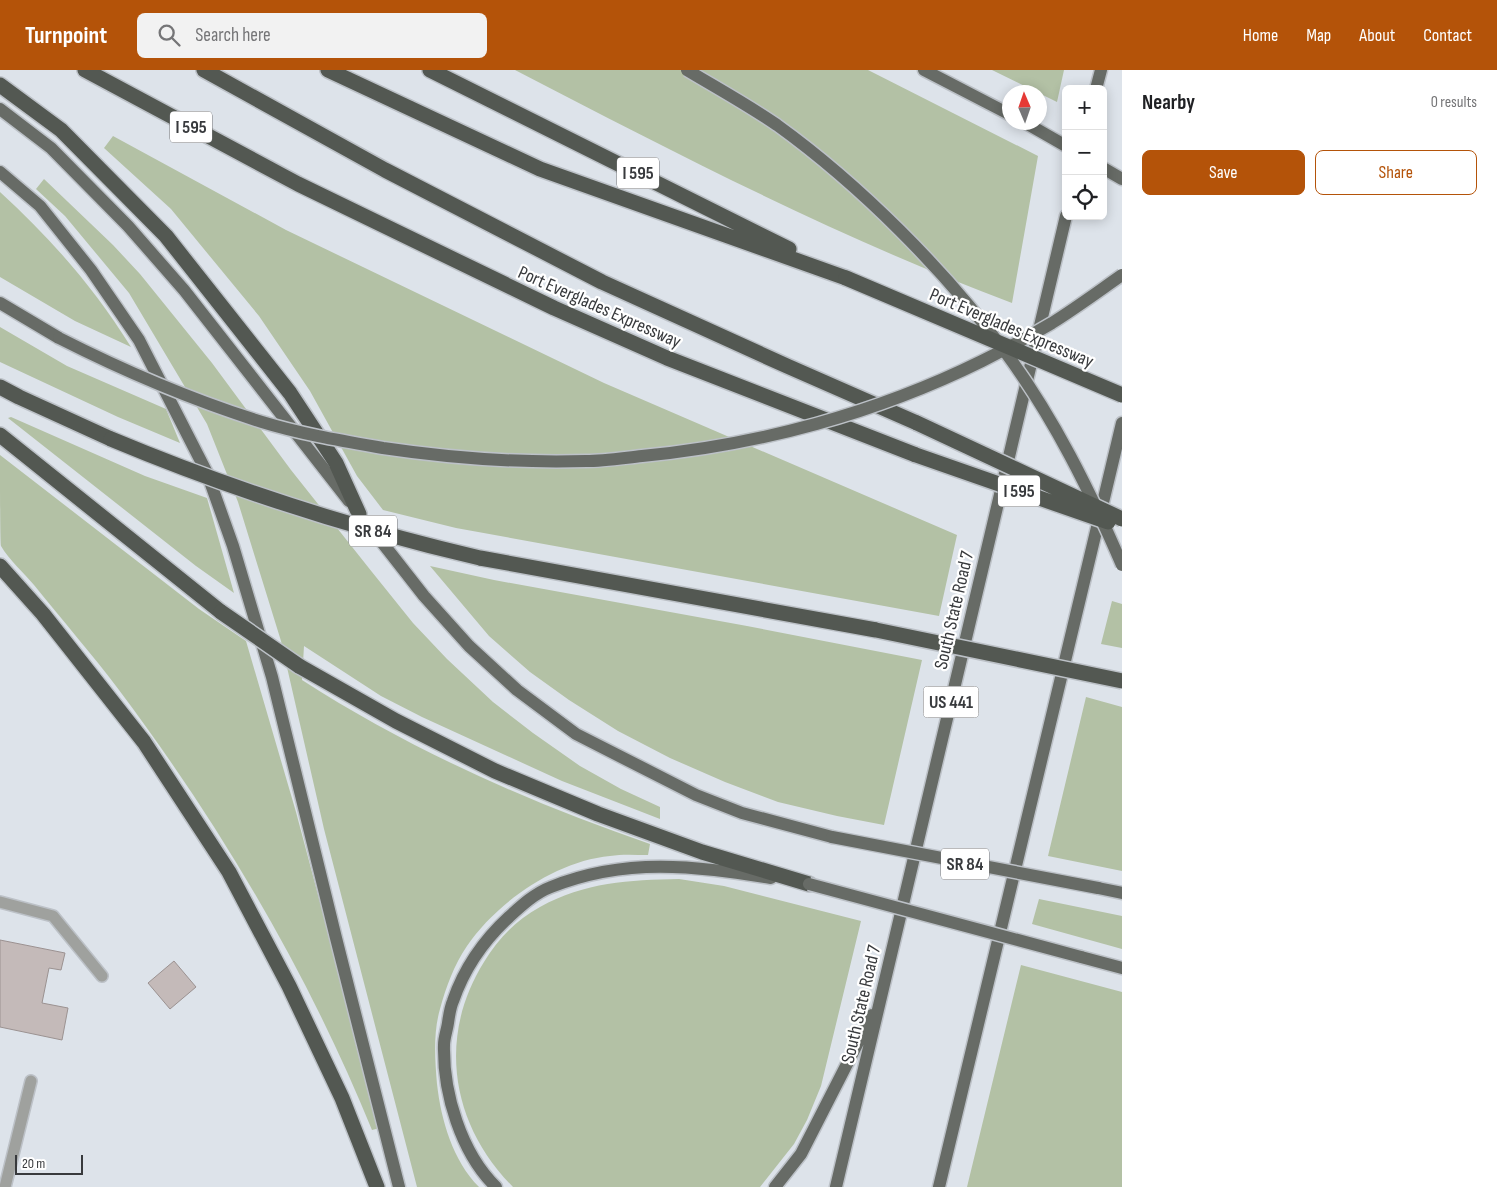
<!DOCTYPE html>
<html lang="en">
<head>
<meta charset="utf-8">
<style>
	body { margin:0; font-family:"Sofia Sans Condensed",sans-serif; background:#f2f2f2; color:#202124 }
	.controls { position:absolute; right:15px; top:15px; display:grid; overflow:hidden; border-radius:8px; box-shadow:0 2px 12px #0003 }
	.controls button { width:45px; height:45px; display:grid; place-items:center; padding:0; border:0; border-bottom:1px solid #e0e0e0; background:#fff; color:#202124; font:25px sans-serif }
	.compass { position:absolute; left:1002px; top:15px; width:45px; height:45px; border-radius:50%; background:#fff; box-shadow:0 2px 12px #0003; rotate:358deg }
	.scale { position:absolute; left:15px; bottom:12px; width:68px; box-sizing:border-box; padding-left:5px; border:2px solid #383a3d; border-top:0; font-size:14px; line-height:18px; white-space:nowrap; color:#383a3d; -webkit-text-stroke:4px #fff; paint-order:stroke }
	.list { margin:0; padding:0; list-style:none }
	h2 { display:flex; justify-content:space-between; align-items:center; height:65px; margin:0; padding:0 20px; font-size:21px }
	h2 small { font-size:16px; font-weight:400; color:#757577 }
	.actions { display:flex; gap:10px; padding:15px 20px }
	.actions a { flex:1; padding:11px 0; border:1px solid #b45309; border-radius:8px; text-align:center; font-size:18px; color:#b45309 }
	.actions .main { background:#b45309; color:#fff }
	.icon { flex:none; width:28px; height:28px; fill:none; stroke:currentColor; stroke-width:2; stroke-linecap:round; stroke-linejoin:round }
	.map { position:relative; flex:none; width:1122px; height:1117px; overflow:hidden }
	header { display:flex; align-items:center; gap:30px; box-sizing:border-box; height:70px; padding:0 25px; background:#b45309; color:#fff }
	header strong { font-size:24px }
	nav { display:flex; gap:28px; margin-inline-start:auto; font-size:18px }
	.search { width:350px; height:45px; background:#f2f2f2; display:flex; align-items:center; gap:12px; box-sizing:border-box; padding:0 18px; border-radius:8px; color:#757577; font-size:19px }
	main { display:flex }
	aside { flex:1; background:#fff }
	.map>svg:first-child { display:block }
</style>
</head>
<body>
<header>
<strong>Turnpoint</strong>
<div class="search"><svg class="icon" aria-label="search" viewBox="0 0 24 24"><circle cx="10" cy="10" r="6"/><path d="M15 15l6 6"/></svg>Search here</div>
<nav><a>Home</a><a>Map</a><a>About</a><a>Contact</a></nav>
</header>
<main>
<div class="map">
<svg width="1122" height="1117" viewBox="0 0 1122 1117">
	<rect width="100%" height="100%" fill="#dde3ea"/>
	<path fill="#b3c1a5" d="M 515,0 L 868,0 L 1038,86 L 1012,233 C 841,169 677,84 515,0 Z
		M 992,0 L 1064,0 L 1057,32 Z
		M 113,66 L 286,160 L 604,313 L 957,465 L 939,546 L 456,458 L 383,440 L 357,406 L 310,321 L 259,246 L 171,139 L 104,78 Z
		M 44,109 L 113,175 L 140,204 L 212,293 L 291,400 L 372,502 L 413,553 L 447,589 L 493,632 L 533,663 L 580,696 L 621,719 L 660,737 L 660,749 L 562,711 L 422,647 L 381,626 L 304,576 L 302,610 C 409,679 530,733 650,774 L 648,785 C 635,785 622,784 610,786 C 556,791 497,832 467,876 C 454,895 446,917 440,939 C 433,963 435,990 437,1014 C 441,1050 453,1091 479,1117 L 417,1117 L 324,759 L 281,571 L 238,432 L 207,354 L 129,223 L 65,146 L 36,119 Z
		M 0,122 C 52,170 93,216 131,277 L 75,251 L 0,207 Z
		M 0,257 L 67,296 L 166,339 L 180,373 L 118,347 L 0,292 Z
		M 11,347 L 145,406 L 207,428 L 234,523 L 196,496 L 8,348 Z
		M 0,385 L 199,539 L 246,571 L 296,742 L 380,1058 L 372,1060 C 308,903 221,756 119,620 C 92,584 62,550 34,515 C 24,503 9,490 1,476 C 0,470 0,398 0,385 Z
		M 430,496 L 494,510 L 747,556 L 922,590 L 884,755 L 837,746 L 778,732 L 725,712 L 670,688 L 618,661 L 569,630 L 530,602 L 489,566 Z
		M 1112,531 L 1122,534 L 1122,578 L 1101,574 Z
		M 1086,627 L 1122,637 L 1122,801 L 1048,786 Z
		M 679,809 L 724,816 L 861,851 L 821,1016 L 807,1050 L 794,1074 L 760,1117 L 513,1117 C 451,1055 437,967 484,892 C 498,869 516,850 540,837 C 585,812 629,810 679,809 Z
		M 1039,829 L 1122,846 L 1122,879 L 1032,854 Z
		M 1021,895 L 1122,922 L 1122,1117 L 967,1117 Z"/>
	<path fill="#c4bab9" stroke="#9b9291" d="M 0,870 L 65,883 L 61,900 L 49,898 L 42,933 L 68,938 L 62,970 L 0,957 Z
		M 174,891 L 196,917 L 170,939 L 148,913 Z"/>
	<g fill="none" stroke-linecap="round" stroke-linejoin="round">
		<defs>
			<path id="lane" d="M 0,832 L 53,846 L 102,906
				M 5,1117 L 31,1011"/>
			<path id="primary" d="M 924,0 L 1009,44
				M 1096,19 L 1101,0
				M 0,39 L 51,78 L 128,156 L 184,220 L 349,431
				M 1024,52 L 1066,76
				M 1103,98 L 1122,109
				M 0,102 L 40,136 L 91,200 L 139,270 L 207,403 L 233,476 L 272,607 L 336,868 L 399,1117
				M 0,233 L 59,268
				M 370,457 L 424,526 L 469,576 L 517,620 L 576,664 L 696,725 L 742,743 L 832,767
				M 1098,818 L 1122,823
				M 1081,887 L 1122,898
				M 496,1117 C 461,1083 443,1023 444,975 C 444,968 447,960 448,953 C 449,946 450,938 453,931 C 464,899 484,870 509,847 C 521,836 535,823 551,817 C 626,787 694,796 771,808
				M 775,1117 L 801,1084 L 872,945
				M 836,1117 L 1066,146
				M 939,1117 L 1122,353"/>
			<path id="highway" d="M 85,0 L 298,114 L 554,238 L 667,288 L 916,385
				M 204,0 L 385,100 L 602,212 L 787,296 L 917,353
				M 328,0 L 540,99 L 846,208
				M 430,0 L 789,179
				M 0,15 L 61,60 L 166,166 L 290,323 L 336,393 L 359,444
				M 0,317 L 19,327 L 111,369
				M 0,365 L 221,542
				M 480,488 L 876,560
				M 0,496 L 43,544 L 144,672 L 229,802 L 289,916 L 342,1028 L 377,1117
				M 299,596 L 396,651 L 495,701 L 598,744 L 702,782 L 809,814"/>
		</defs>
		<use href="#lane" stroke="#bcc1c7" stroke-width="14"/>
		<use href="#primary" stroke="#bcc1c7" stroke-width="15"/>
		<use href="#highway" stroke="#bcc1c7" stroke-width="18"/>
		<use href="#lane" stroke="#9fa19e" stroke-width="11"/>
		<use href="#primary" stroke="#676b66" stroke-width="12"/>
		<use href="#highway" stroke="#535852" stroke-width="15"/>
		<defs>
			<path id="primary-bridge" d="M 687,0 C 717,18 748,35 777,55 C 860,115 946,201 1006,283 C 1054,348 1090,421 1122,495
				M 59,268 C 124,301 192,330 262,352 C 301,364 343,371 383,378 C 450,388 518,393 586,391 C 604,391 623,388 642,386 C 759,375 877,343 982,291 C 1006,279 1030,266 1052,253 C 1076,238 1099,221 1122,205
				M 832,767 L 1098,818
				M 809,814 L 1081,887"/>
			<path id="highway-bridge" d="M 846,208 L 1122,325
				M 917,353 L 1122,449
				M 111,369 C 233,420 351,458 480,488
				M 916,385 L 1108,452
				M 221,542 L 299,596
				M 876,560 L 1122,611"/>
		</defs>
		<use href="#primary-bridge" stroke="#bcc1c7" stroke-width="15" stroke-linecap="butt"/>
		<use href="#highway-bridge" stroke="#bcc1c7" stroke-width="18" stroke-linecap="butt"/>
		<use href="#primary-bridge" stroke="#676b66" stroke-width="12"/>
		<use href="#highway-bridge" stroke="#535852" stroke-width="15"/>
	</g>
	<g text-anchor="middle" stroke-width="4.5" stroke-linejoin="round" paint-order="stroke">
		<g fill="#fff" stroke="#747577" stroke-width="1">
			<rect x="170" y="41.5" width="42" height="31" rx="4"/>
			<rect x="617" y="87.5" width="42" height="31" rx="4"/>
			<rect x="998" y="405.5" width="42" height="31" rx="4"/>
			<rect x="349" y="445.5" width="48" height="31" rx="4"/>
			<rect x="923.5" y="616.5" width="55" height="31" rx="4"/>
			<rect x="941" y="778.5" width="48" height="31" rx="4"/>
		</g>
		<g font-size="18" font-weight="bold" fill="#383a3d">
			<text x="191" y="63">I 595</text>
			<text x="638" y="109">I 595</text>
			<text x="1019" y="427">I 595</text>
			<text x="373" y="467">SR 84</text>
			<text x="951" y="638">US 441</text>
			<text x="965" y="800">SR 84</text>
		</g>
		<g font-size="19" fill="#383a3d" stroke="#fff">
			<text transform="translate(600 236) rotate(24)" y="7">Port Everglades Expressway</text>
			<text transform="translate(1012 257) rotate(23)" y="7">Port Everglades Expressway</text>
			<text transform="translate(953 540) rotate(-77)" y="7">South State Road 7</text>
			<text transform="translate(860 934) rotate(-77)" y="7">South State Road 7</text>
		</g>
	</g>
</svg>
<div class="controls">
<button>+</button>
<button>−</button>
<button><svg class="icon" aria-label="locate" viewBox="0 0 24 24"><circle cx="12" cy="12" r="6"/><path d="M12 2v4M12 18v4M2 12h4M18 12h4"/></svg></button>
</div>
<svg class="compass" viewBox="-18 -18 36 36"><path d="M0-13l5 13h-10z" fill="#e53935"/><path d="M0 13l5-13h-10z" fill="#757577"/></svg>
<div class="scale">20 m</div>
</div>
<aside>
<h2>Nearby<small>0 results</small></h2>
<ul class="list">
</ul>
<div class="actions"><a class="main">Save</a><a>Share</a></div>
</aside>
</main>
</body>
</html>
